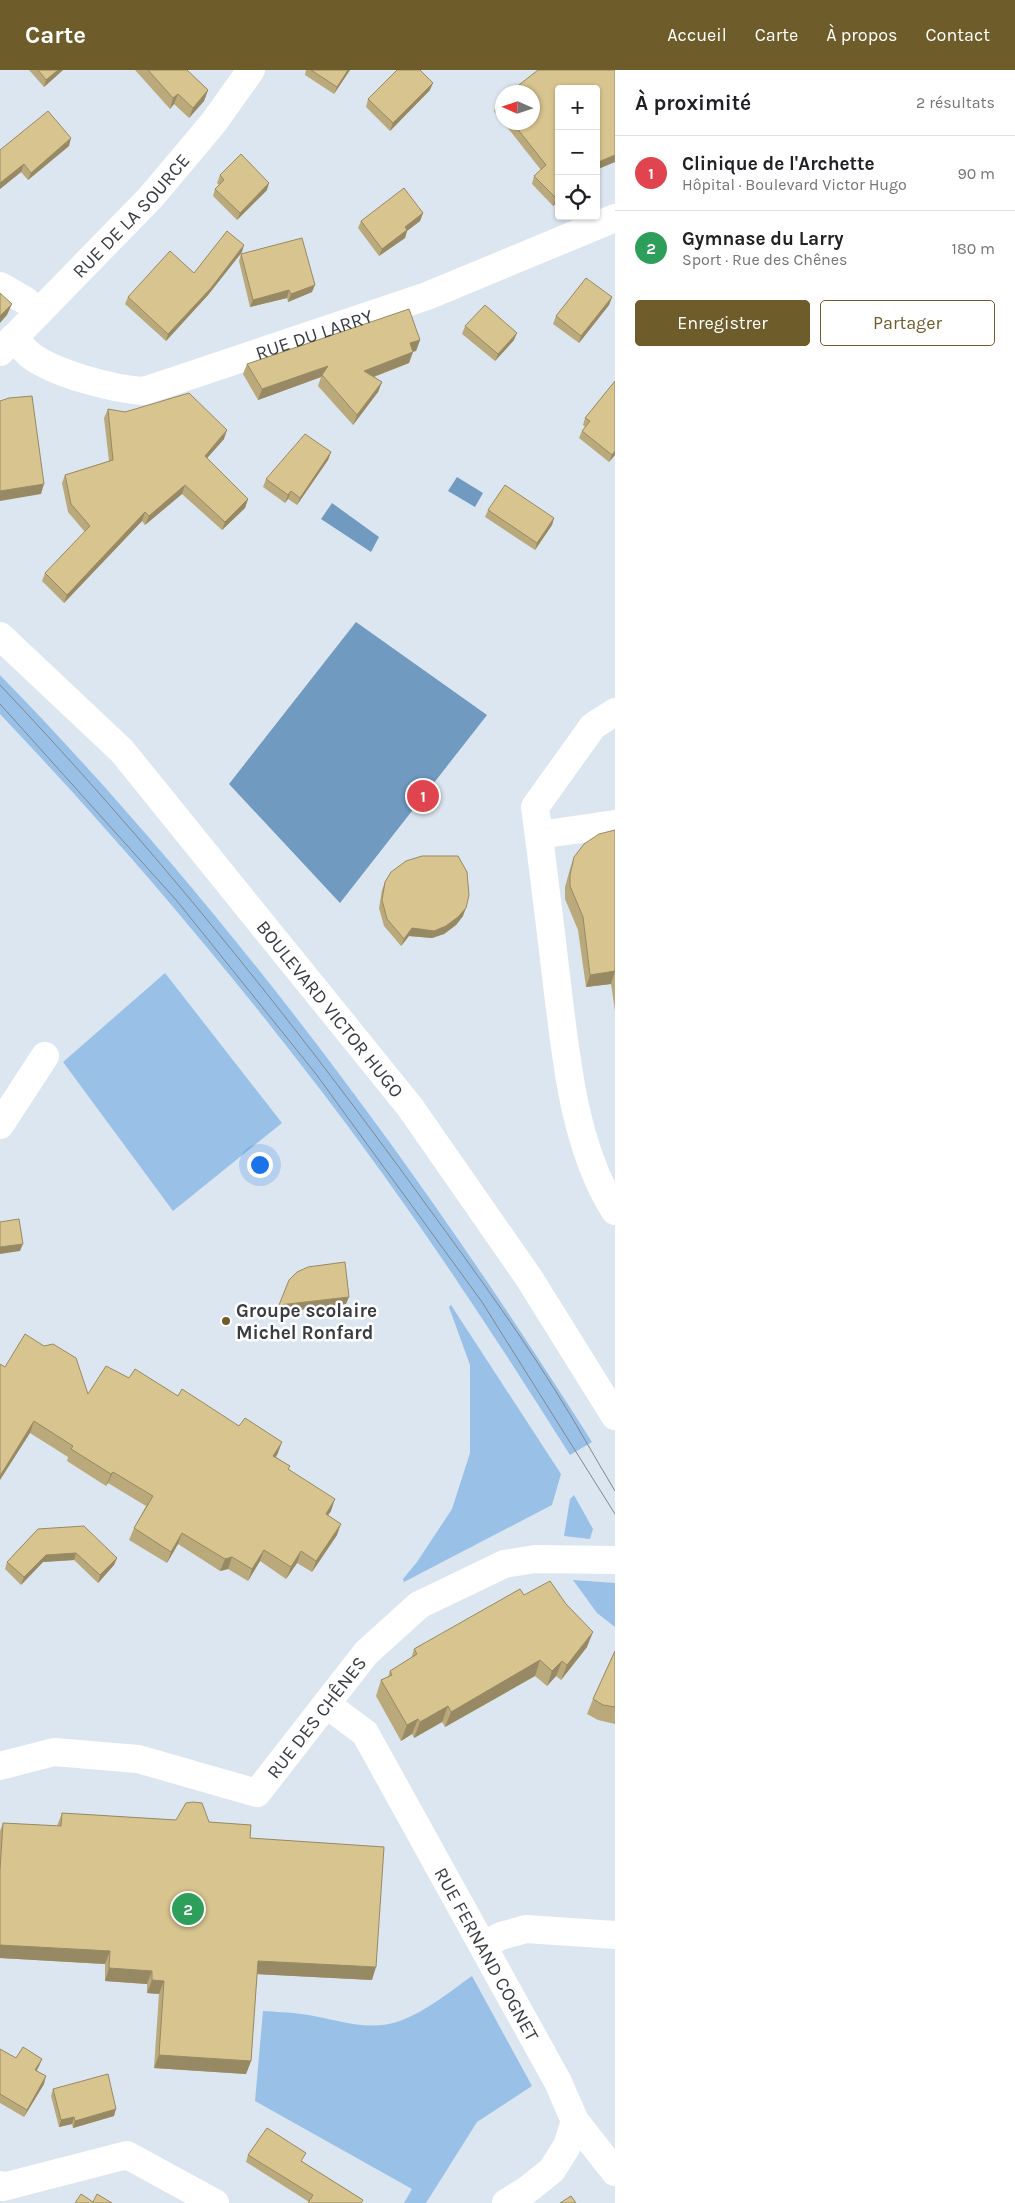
<!DOCTYPE html>
<html lang="fr">
<head>
<meta charset="utf-8">
<style>
	body { margin:0; font-family:Karla,sans-serif; background:#f6f6f6; color:#202124 }
	.controls { position:absolute; right:15px; top:15px; display:grid; overflow:hidden; border-radius:5px; box-shadow:0 1px 4px #0004 }
	.controls button { width:45px; height:45px; display:grid; place-items:center; padding:0; border:0; border-bottom:1px solid #e0e0e0; background:#fff; color:#202124; font:25px sans-serif }
	.compass { position:absolute; left:495px; top:15px; width:45px; height:45px; border-radius:50%; background:#fff; box-shadow:0 1px 4px #0004; rotate:273deg }
	.you { position:absolute; left:259px; top:1094px; width:18px; height:18px; margin:-12px; border:4px solid #fff; border-radius:50%; background:#1a73e8; box-shadow:0 0 0 8px #1a73e833 }
	.badge { display:grid; place-items:center; width:32px; height:32px; border-radius:50%; background:#6f5c2b; color:#fff; font-size:16px; font-weight:700 }
	.pin { position:absolute; translate:-50% -50%; border:2px solid #fff; box-shadow:0 1px 5px #0006 }
	.list { margin:0; padding:0; list-style:none }
	h2 { display:flex; justify-content:space-between; align-items:center; height:65px; margin:0; padding:0 20px; font-size:21px }
	h2 small { font-size:16px; font-weight:400; color:#757577 }
	.list li { display:grid; grid-template-columns:32px 1fr auto; gap:15px; align-items:center; box-sizing:border-box; height:75px; padding:0 20px; border-top:1px solid #e0e0e0 }
	.list b { display:block; font-size:19px; white-space:nowrap }
	.list p { margin:0; font-size:16px; white-space:nowrap; color:#757577 }
	.list em { font-size:16px; font-style:normal; color:#757577 }
	.actions { display:flex; gap:10px; padding:15px 20px }
	.actions a { flex:1; padding:11px 0; border:1px solid #6f5c2b; border-radius:5px; text-align:center; font-size:18px; color:#6f5c2b }
	.actions .main { background:#6f5c2b; color:#fff }
	.icon { flex:none; width:28px; height:28px; fill:none; stroke:currentColor; stroke-width:2; stroke-linecap:round; stroke-linejoin:round }
	.map { position:relative; flex:none; width:615px; height:2133px; overflow:hidden }
	header { display:flex; align-items:center; gap:30px; box-sizing:border-box; height:70px; padding:0 25px; background:#6f5c2b; color:#fff }
	header strong { font-size:24px }
	nav { display:flex; gap:28px; margin-inline-start:auto; font-size:18px }
	main { display:flex }
	aside { flex:1; background:#fff }
	.map>svg:first-child { display:block }
</style>
</head>
<body>
<header>
<strong>Carte</strong>
<nav><a>Accueil</a><a>Carte</a><a>À propos</a><a>Contact</a></nav>
</header>
<main>
<div class="map">
<svg width="615" height="2133" viewBox="0 0 615 2133">
	<rect width="100%" height="100%" fill="#dce6f0"/>
	<path fill="#99c0e7" d="M 0,605 C 225,836 420,1100 592,1372 L 570,1385 C 488,1255 403,1126 309,1005 C 212,879 109,759 0,644 Z
		M 165,903 L 282,1053 L 173,1141 L 63,992 Z
		M 451,1235 L 561,1404 L 552,1435 L 404,1512 L 403,1509 L 417,1492 L 452,1439 L 470,1383 L 470,1295 L 449,1237 Z
		M 574,1425 L 593,1459 L 590,1469 L 564,1466 L 570,1429 Z
		M 573,1510 L 615,1513 L 615,1557 L 597,1543 Z
		M 472,1906 L 532,2016 L 477,2052 L 426,2133 L 404,2133 L 412,2119 L 255,2031 L 263,1941 C 275,1942 289,1942 301,1944 C 334,1948 367,1963 400,1951 C 427,1941 449,1922 472,1906 Z"/>
	<path fill="#719ac1" d="M 457,407 L 483,423 L 475,437 L 448,421 Z
		M 332,433 L 379,467 L 371,482 L 321,449 Z
		M 356,552 L 487,645 L 340,833 L 229,714 Z"/>
	<g fill="none" stroke-linecap="round" stroke-linejoin="round">
		<g stroke="#fff" stroke-width="28">
			<path d="M 0,216 L 26,231 L 38,243"/>
			<path id="s1" d="M 13,268 C 19,273 24,280 30,285 C 55,304 113,319 144,321 L 427,226 L 615,148"/>
			<path d="M 615,642 L 593,656 L 535,737 C 543,796 550,855 557,914 C 566,988 574,1077 615,1141"/>
			<path d="M 539,765 L 615,754"/>
			<path d="M 0,1055 L 45,986"/>
			<path id="s2" d="M 326,1634 L 365,1663 L 558,2012 L 575,2051 L 567,2076 L 552,2100 L 527,2120 L 506,2133"/>
			<path id="s3" d="M 0,1696 L 54,1682 L 138,1689 L 257,1723 L 366,1583 L 419,1535 L 504,1494 L 535,1489 L 615,1490"/>
			<path d="M 483,1875 L 501,1866 L 526,1859 L 615,1865"/>
			<path d="M 575,2051 L 615,2102"/>
			<path d="M 0,2115 L 3,2117 L 127,2085 L 215,2133"/>
		</g>
		<g stroke="#fff" stroke-width="28">
			<path id="s4" d="M 0,282 L 151,127 L 214,52 L 251,0"/>
			<path id="s5" d="M 0,566 L 122,681 L 410,1037 L 529,1208 L 615,1346"/>
		</g>
		<path stroke="#80868d" stroke-width="1" d="M 0,615 C 148,771 283,938 409,1111 C 459,1180 510,1248 555,1320 C 576,1353 595,1388 615,1421
			M 0,634 L 177,831 L 316,1004 L 482,1232 L 615,1444"/>
	</g>
	<path fill="#baa97a" d="M 29,0 L 63,0 L 44,17 Z
		M 135,0 L 187,0 L 208,20 L 204,31 L 189,48 L 174,34 L 170,39 Z
		M 306,0 L 350,0 L 334,24 L 305,5 Z
		M 596,19 L 559,130 L 553,136 L 532,114 L 534,106 L 541,100 L 503,52 L 532,52 Z
		M 430,20 L 390,61 L 366,37 L 368,29 Z
		M 502,29 L 502,52 L 494,41 L 497,34 Z
		M 69,76 L 28,110 L 21,102 L 0,119 L 0,80 Z
		M 220,105 L 267,120 L 237,150 L 213,126 L 215,119 L 219,115 L 217,113 Z
		M 423,143 L 420,151 L 407,161 L 405,168 L 379,186 L 358,158 L 361,151 Z
		M 242,182 L 208,225 L 166,271 L 125,234 L 128,227 L 194,203 Z
		M 241,184 L 312,222 L 288,232 L 287,228 L 250,237 L 239,191 Z
		M 612,227 L 609,235 L 579,273 L 553,254 L 556,246 Z
		M 465,256 L 514,270 L 495,291 L 462,264 Z
		M 420,270 L 416,281 L 413,281 L 409,293 L 374,307 L 382,312 L 378,322 L 353,355 L 318,316 L 321,307 L 258,330 L 243,304 L 247,294 Z
		M 615,311 L 615,385 L 609,392 L 579,368 L 582,361 L 585,357 L 583,355 L 585,348 Z
		M 108,339 L 224,369 L 207,388 L 248,429 L 245,438 L 222,460 L 182,424 L 145,455 L 142,451 L 64,533 L 42,511 L 45,503 L 85,462 L 68,442 L 62,413 L 65,405 L 109,391 L 104,348 Z
		M 331,382 L 328,390 L 297,435 L 288,429 L 285,433 L 263,417 L 266,409 Z
		M 488,440 L 554,448 L 552,455 L 535,480 L 485,447 Z
		M 615,760 L 615,941 L 611,914 L 586,917 L 578,860 L 565,829 L 565,817 L 570,799 L 574,787 Z
		M 385,812 L 463,846 L 456,855 L 444,864 L 432,868 L 409,866 L 401,876 L 384,856 L 379,838 L 382,820 Z
		M 5,1297 L 88,1324 L 129,1308 L 178,1326 L 278,1383 L 276,1387 L 290,1396 L 288,1399 L 331,1441 L 328,1445 L 337,1465 L 312,1502 L 297,1493 L 286,1509 L 260,1491 L 248,1511 L 228,1499 L 220,1501 L 178,1474 L 167,1493 L 129,1470 L 134,1458 L 146,1436 L 108,1413 L 106,1416 L 67,1391 L 68,1387 L 30,1363 Z
		M 38,1459 L 117,1488 L 114,1495 L 98,1513 L 74,1490 L 43,1492 L 21,1515 L 5,1499 L 7,1492 Z
		M 524,1525 L 587,1577 L 561,1610 L 556,1606 L 547,1616 L 535,1606 L 445,1657 L 442,1652 L 414,1668 L 412,1664 L 401,1671 L 376,1626 L 381,1610 L 388,1607 L 390,1601 L 411,1589 L 414,1579 Z
		M 615,1581 L 615,1654 L 598,1650 L 587,1644 L 593,1629 Z
		M 62,1743 L 209,1752 L 250,1768 L 372,1910 L 257,1904 L 251,1991 L 246,2004 L 154,1998 L 159,1924 L 147,1923 L 147,1914 L 105,1911 L 105,1894 L 0,1888 L 0,1761 L 3,1753 L 57,1756 Z
		M 0,1979 L 16,1988 L 42,1989 L 39,1996 L 37,2000 L 44,2014 L 24,2047 L 0,2033 Z
		M 53,2019 L 114,2046 L 73,2058 L 72,2054 L 59,2057 L 51,2026 Z
		M 248,2085 L 303,2091 L 303,2092 L 363,2130 L 309,2132 L 246,2092 Z"/>
	<path fill="#978963" d="M 58,0 L 63,0 L 44,17 L 46,10 Z
		M 348,0 L 350,0 L 334,24 L 337,17 Z
		M 433,13 L 430,20 L 390,61 L 393,53 Z
		M 208,20 L 204,31 L 189,48 L 193,38 Z
		M 178,24 L 174,34 L 170,39 L 173,28 Z
		M 71,68 L 69,76 L 28,110 L 31,103 Z
		M 615,85 L 615,92 L 596,100 L 596,93 Z
		M 24,94 L 21,102 L 0,119 L 0,113 Z
		M 269,113 L 267,120 L 237,150 L 240,143 Z
		M 559,125 L 559,130 L 553,136 L 556,128 Z
		M 423,143 L 420,151 L 407,161 L 405,168 L 379,186 L 382,179 L 405,157 Z
		M 244,175 L 242,182 L 208,225 L 166,271 L 168,264 Z
		M 315,215 L 312,222 L 288,232 L 291,224 Z
		M 289,220 L 287,228 L 250,237 L 253,230 Z
		M 612,227 L 609,235 L 579,273 L 581,266 Z
		M 12,234 L 7,245 L 0,253 L 0,246 Z
		M 517,263 L 514,270 L 495,291 L 498,284 Z
		M 420,270 L 416,281 L 406,284 L 410,273 Z
		M 413,282 L 409,293 L 360,312 L 364,301 Z
		M 328,296 L 321,307 L 258,330 L 262,319 Z
		M 382,312 L 378,322 L 353,355 L 357,345 Z
		M 227,360 L 224,369 L 201,395 L 205,386 Z
		M 615,381 L 615,385 L 609,392 L 612,385 Z
		M 331,382 L 328,390 L 297,435 L 300,428 Z
		M 44,414 L 41,424 L 0,431 L 0,421 Z
		M 185,415 L 182,424 L 145,455 L 149,446 Z
		M 291,421 L 288,429 L 285,433 L 288,425 Z
		M 248,429 L 245,438 L 222,460 L 225,452 Z
		M 145,442 L 142,451 L 64,533 L 67,525 Z
		M 554,448 L 552,455 L 535,480 L 537,473 Z
		M 466,838 L 463,846 L 456,855 L 444,864 L 432,868 L 409,866 L 401,876 L 404,869 L 412,858 Z
		M 615,901 L 611,914 L 586,917 L 590,905 Z
		M 23,1174 L 20,1181 L 0,1184 L 0,1177 Z
		M 349,1227 L 346,1234 L 276,1243 L 279,1235 Z
		M 34,1351 L 30,1363 L 0,1410 L 0,1406 Z
		M 282,1372 L 278,1383 L 269,1397 L 273,1386 Z
		M 113,1402 L 108,1413 L 106,1416 L 111,1404 Z
		M 335,1429 L 331,1441 L 321,1455 L 326,1444 Z
		M 341,1454 L 337,1465 L 312,1502 L 316,1491 Z
		M 182,1463 L 178,1474 L 167,1493 L 171,1482 Z
		M 264,1480 L 260,1491 L 248,1511 L 252,1499 Z
		M 301,1481 L 297,1493 L 286,1509 L 291,1497 Z
		M 76,1483 L 74,1490 L 43,1492 L 21,1515 L 24,1507 L 46,1485 Z
		M 232,1487 L 228,1499 L 220,1501 L 225,1489 Z
		M 117,1488 L 114,1495 L 98,1513 L 100,1505 Z
		M 593,1562 L 587,1577 L 561,1610 L 567,1595 Z
		M 540,1590 L 535,1606 L 445,1657 L 451,1642 Z
		M 562,1591 L 556,1606 L 547,1616 L 552,1601 Z
		M 448,1636 L 442,1652 L 414,1668 L 420,1652 Z
		M 418,1649 L 412,1664 L 401,1671 L 407,1655 Z
		M 0,1875 L 110,1881 L 105,1894 L 0,1888 Z
		M 258,1891 L 376,1897 L 372,1910 L 253,1904 Z
		M 109,1898 L 152,1901 L 147,1914 L 105,1911 Z
		M 152,1910 L 164,1911 L 159,1924 L 147,1923 Z
		M 159,1985 L 251,1991 L 246,2004 L 154,1998 Z
		M 42,1989 L 39,1996 L 33,2007 L 35,2000 Z
		M 46,2006 L 44,2014 L 24,2047 L 27,2040 Z
		M 116,2039 L 114,2046 L 73,2058 L 75,2051 Z
		M 74,2047 L 72,2054 L 59,2057 L 61,2050 Z"/>
	<path fill="#d8c48e" stroke="#978963" d="M 38,0 L 58,0 L 46,10 Z
		M 148,0 L 187,0 L 208,20 L 193,38 L 178,24 L 173,28 Z
		M 311,0 L 348,0 L 337,17 Z
		M 397,0 L 420,0 L 433,13 L 393,53 L 368,29 Z
		M 538,0 L 615,0 L 615,85 L 596,93 L 596,19 L 559,19 L 559,125 L 556,128 L 534,106 L 546,95 L 512,52 L 532,52 L 532,22 L 510,22 Z
		M 502,29 L 502,41 L 497,34 Z
		M 48,41 L 71,68 L 31,103 L 24,94 L 0,113 L 0,80 Z
		M 241,84 L 269,113 L 240,143 L 215,119 L 224,110 L 220,105 Z
		M 404,118 L 423,143 L 405,157 L 407,160 L 382,179 L 361,151 Z
		M 227,161 L 244,175 L 211,218 L 168,264 L 128,227 L 170,181 L 194,203 Z
		M 302,168 L 315,215 L 291,224 L 289,220 L 253,230 L 241,184 Z
		M 586,208 L 612,227 L 581,266 L 556,246 Z
		M 0,223 L 12,234 L 0,246 Z
		M 485,235 L 517,263 L 498,284 L 465,256 Z
		M 409,239 L 420,270 L 410,273 L 413,282 L 364,301 L 382,312 L 357,345 L 322,305 L 328,296 L 262,319 L 247,294 Z
		M 615,311 L 615,381 L 612,385 L 582,361 L 590,351 L 585,348 Z
		M 189,323 L 227,360 L 205,386 L 248,429 L 225,452 L 185,415 L 149,446 L 145,442 L 67,525 L 45,503 L 90,456 L 71,434 L 65,405 L 113,390 L 108,339 L 125,342 Z
		M 32,326 L 44,414 L 0,421 L 0,331 L 9,328 Z
		M 305,364 L 331,382 L 300,428 L 291,421 L 288,425 L 266,409 Z
		M 505,415 L 554,448 L 537,473 L 488,440 Z
		M 615,760 L 615,901 L 590,905 L 583,847 L 570,816 L 570,805 L 574,787 L 584,774 L 599,764 Z
		M 422,786 L 458,786 L 467,802 L 469,825 L 466,838 L 458,847 L 446,856 L 434,861 L 412,858 L 404,869 L 387,849 L 382,830 L 385,812 L 391,802 L 406,791 Z
		M 19,1149 L 23,1174 L 0,1177 L 0,1152 Z
		M 345,1192 L 349,1227 L 279,1235 L 289,1210 L 297,1202 L 308,1197 Z
		M 25,1264 L 44,1276 L 53,1274 L 76,1288 L 88,1324 L 106,1296 L 129,1308 L 135,1299 L 178,1326 L 182,1319 L 239,1356 L 245,1348 L 282,1372 L 273,1386 L 290,1396 L 288,1399 L 335,1429 L 326,1444 L 341,1454 L 316,1491 L 301,1481 L 291,1497 L 264,1480 L 252,1499 L 232,1487 L 225,1489 L 182,1463 L 171,1482 L 134,1458 L 153,1426 L 113,1402 L 111,1404 L 71,1379 L 73,1376 L 34,1351 L 0,1406 L 0,1294 L 5,1297 Z
		M 84,1456 L 117,1488 L 100,1505 L 76,1483 L 46,1485 L 24,1507 L 7,1492 L 38,1459 Z
		M 550,1511 L 566,1534 L 593,1562 L 567,1595 L 562,1591 L 552,1601 L 540,1590 L 451,1642 L 448,1636 L 420,1652 L 418,1649 L 407,1655 L 381,1610 L 392,1605 L 390,1601 L 417,1584 L 414,1579 L 520,1519 L 524,1525 Z
		M 615,1581 L 615,1637 L 603,1635 L 593,1629 Z
		M 193,1732 L 202,1733 L 209,1752 L 251,1755 L 250,1768 L 384,1777 L 376,1897 L 258,1891 L 251,1991 L 159,1985 L 164,1911 L 152,1910 L 152,1901 L 109,1898 L 110,1881 L 0,1875 L 0,1800 L 3,1753 L 61,1756 L 62,1743 L 176,1750 L 186,1733 Z
		M 23,1977 L 42,1989 L 35,2000 L 46,2006 L 27,2040 L 0,2024 L 0,1979 L 16,1988 Z
		M 108,2004 L 116,2039 L 75,2051 L 74,2047 L 61,2050 L 53,2019 Z
		M 267,2058 L 306,2083 L 301,2091 L 363,2130 L 361,2133 L 308,2133 L 313,2125 L 248,2085 Z
		M 81,2124 L 93,2132 L 97,2124 L 112,2133 L 75,2133 Z
		M 571,2126 L 576,2133 L 560,2133 Z"/>
	<circle fill="#6f5c2b" stroke="#fff" stroke-width="2" cx="226" cy="1251" r="5"/>
	<g text-anchor="middle" stroke-width="5" stroke-linejoin="round" paint-order="stroke">
		<g font-size="19" fill="#393d41" stroke="#fff">
			<text dy="7" stroke="none"><textPath href="#s4" startOffset="189">RUE DE LA SOURCE</textPath></text>
			<text dy="7" stroke="none"><textPath href="#s1" startOffset="324">RUE DU LARRY</textPath></text>
			<text dy="7" stroke="none"><textPath href="#s5" startOffset="499">BOULEVARD VICTOR HUGO</textPath></text>
			<text dy="7" stroke="none"><textPath href="#s3" startOffset="360">RUE DES CHÊNES</textPath></text>
			<text dy="7" stroke="none"><textPath href="#s2" startOffset="301">RUE FERNAND COGNET</textPath></text>
		</g>
		<g font-size="19" font-weight="bold" fill="#393d41" stroke="#fff" text-anchor="start">
			<text x="236" y="1247">Groupe scolaire<tspan x="236" dy="22">Michel Ronfard</tspan></text>
		</g>
	</g>
</svg>
<div class="controls">
<button>+</button>
<button>−</button>
<button><svg class="icon" aria-label="locate" viewBox="0 0 24 24"><circle cx="12" cy="12" r="6"/><path d="M12 2v4M12 18v4M2 12h4M18 12h4"/></svg></button>
</div>
<svg class="compass" viewBox="-18 -18 36 36"><path d="M0-13l5 13h-10z" fill="#e53935"/><path d="M0 13l5-13h-10z" fill="#757577"/></svg>
<div class="you"></div>
<div class="pin badge" style="left:423px;top:726px;background:#e0444e">1</div>
<div class="pin badge" style="left:188px;top:1839px;background:#2e9e5b">2</div>
</div>
<aside>
<h2>À proximité<small>2 résultats</small></h2>
<ul class="list">
<li><span class="badge" style="background:#e0444e">1</span><div><b>Clinique de l'Archette</b><p>Hôpital · Boulevard Victor Hugo</p></div><em>90 m</em></li>
<li><span class="badge" style="background:#2e9e5b">2</span><div><b>Gymnase du Larry</b><p>Sport · Rue des Chênes</p></div><em>180 m</em></li>
</ul>
<div class="actions"><a class="main">Enregistrer</a><a>Partager</a></div>
</aside>
</main>
</body>
</html>
